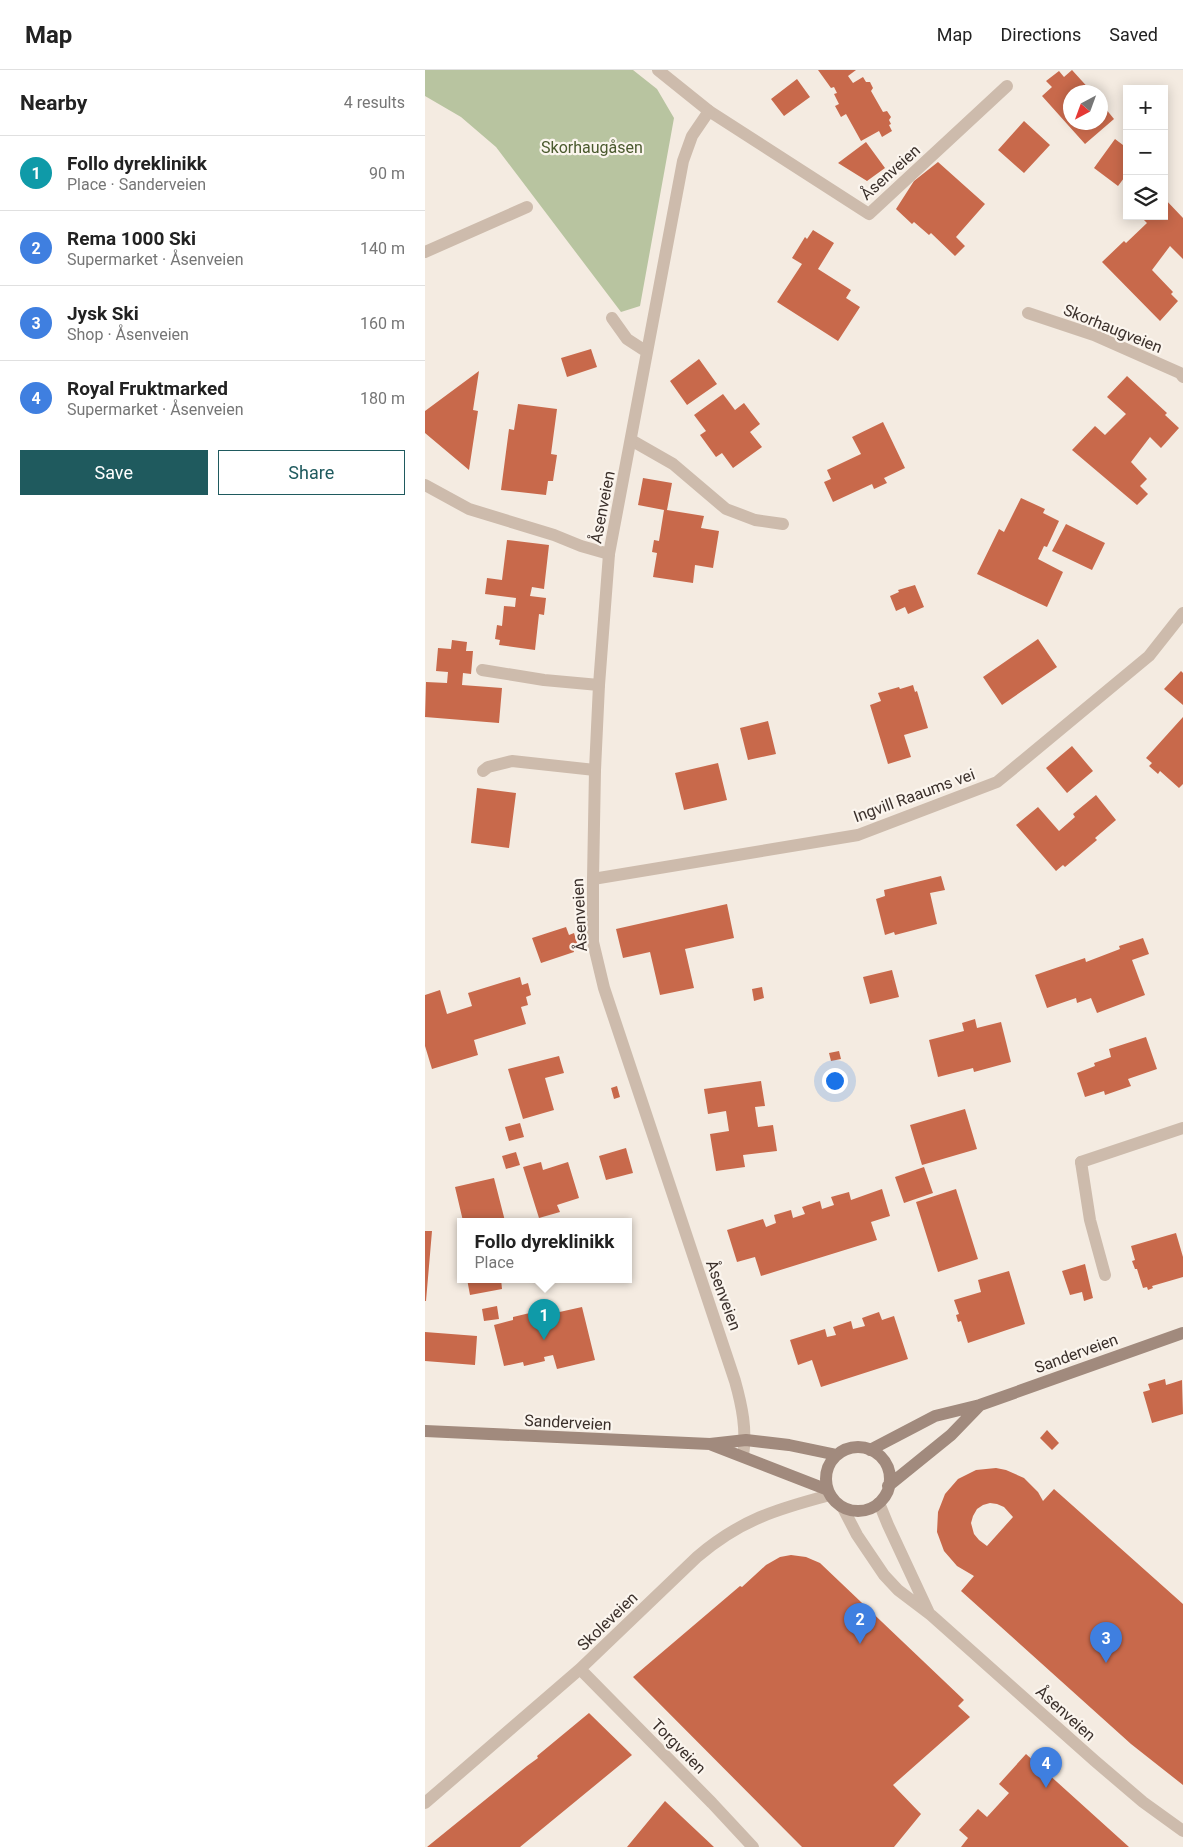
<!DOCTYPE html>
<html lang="en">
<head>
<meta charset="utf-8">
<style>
	body { margin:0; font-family:Roboto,sans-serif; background:#f6f6f6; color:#222 }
	.controls { position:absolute; right:15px; top:15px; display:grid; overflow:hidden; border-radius:0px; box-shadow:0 2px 12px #0003 }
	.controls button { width:45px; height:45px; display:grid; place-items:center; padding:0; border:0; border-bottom:1px solid #e0e0e0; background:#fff; color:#222; font:25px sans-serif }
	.compass { position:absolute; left:638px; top:15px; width:45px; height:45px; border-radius:50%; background:#fff; box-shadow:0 2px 12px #0003; rotate:221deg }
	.you { position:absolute; left:409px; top:1010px; width:18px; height:18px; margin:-12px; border:4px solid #fff; border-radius:50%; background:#1a73e8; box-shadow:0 0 0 8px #1a73e833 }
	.badge { display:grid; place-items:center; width:32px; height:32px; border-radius:50%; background:#1f5a5e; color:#fff; font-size:16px; font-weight:700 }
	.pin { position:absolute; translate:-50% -41px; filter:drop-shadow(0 1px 2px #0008) }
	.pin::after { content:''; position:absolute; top:26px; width:18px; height:15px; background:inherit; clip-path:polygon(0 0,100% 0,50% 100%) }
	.popup { position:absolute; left:32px; top:1148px; width:175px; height:65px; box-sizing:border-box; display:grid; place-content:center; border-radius:0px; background:#fff; filter:drop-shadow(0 1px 4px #0005); font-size:16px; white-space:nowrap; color:#767676 }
	.popup b { font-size:19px; color:#222 }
	.popup::after { content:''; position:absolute; left:50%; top:100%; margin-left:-10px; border:10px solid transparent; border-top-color:#fff }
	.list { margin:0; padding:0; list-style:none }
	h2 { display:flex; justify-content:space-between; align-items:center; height:65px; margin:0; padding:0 20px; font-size:21px }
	h2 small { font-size:16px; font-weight:400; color:#767676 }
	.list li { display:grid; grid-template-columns:32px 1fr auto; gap:15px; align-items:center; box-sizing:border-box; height:75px; padding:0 20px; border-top:1px solid #e0e0e0 }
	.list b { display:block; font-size:19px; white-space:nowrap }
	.list p { margin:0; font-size:16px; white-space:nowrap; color:#767676 }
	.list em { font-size:16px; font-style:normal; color:#767676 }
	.actions { display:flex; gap:10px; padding:15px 20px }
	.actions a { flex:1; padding:11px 0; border:1px solid #1f5a5e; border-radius:0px; text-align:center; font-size:18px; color:#1f5a5e }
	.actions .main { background:#1f5a5e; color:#fff }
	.icon { flex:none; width:28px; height:28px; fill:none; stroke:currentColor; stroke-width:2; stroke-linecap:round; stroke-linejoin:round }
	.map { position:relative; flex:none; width:758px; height:1777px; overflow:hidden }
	header { display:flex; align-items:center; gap:30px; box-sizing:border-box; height:70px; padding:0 25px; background:#fff; border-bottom:1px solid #e0e0e0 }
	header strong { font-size:24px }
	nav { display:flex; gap:28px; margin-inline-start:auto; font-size:18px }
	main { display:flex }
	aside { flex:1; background:#fff }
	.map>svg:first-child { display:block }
</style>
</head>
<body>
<header>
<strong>Map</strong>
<nav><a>Map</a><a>Directions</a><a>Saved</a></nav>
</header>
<main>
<aside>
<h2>Nearby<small>4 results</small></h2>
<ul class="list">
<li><span class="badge" style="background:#0f9aa8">1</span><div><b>Follo dyreklinikk</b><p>Place · Sanderveien</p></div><em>90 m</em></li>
<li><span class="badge" style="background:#3f7fe0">2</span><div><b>Rema 1000 Ski</b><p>Supermarket · Åsenveien</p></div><em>140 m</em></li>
<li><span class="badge" style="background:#3f7fe0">3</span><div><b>Jysk Ski</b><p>Shop · Åsenveien</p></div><em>160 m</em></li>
<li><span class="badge" style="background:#3f7fe0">4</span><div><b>Royal Fruktmarked</b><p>Supermarket · Åsenveien</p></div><em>180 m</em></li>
</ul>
<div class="actions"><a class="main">Save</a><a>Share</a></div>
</aside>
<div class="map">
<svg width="758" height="1777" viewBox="0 0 758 1777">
	<rect width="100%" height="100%" fill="#f4ebe1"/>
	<path fill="#b8c4a0" d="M 0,0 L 208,0 L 232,19 L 249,48 L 215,236 L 196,242 L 71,77 L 36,47 L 0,26 Z"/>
	<path fill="#c8694b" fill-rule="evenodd" d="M 393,0 L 431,0 L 423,6 L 428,13 L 438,7 L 441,12 L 445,12 L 448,18 L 446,21 L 458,42 L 462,41 L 466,47 L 464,50 L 466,54 L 464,55 L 467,61 L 457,67 L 454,61 L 436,71 L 421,44 L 416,47 L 410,36 L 414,34 L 409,24 L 412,23 L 409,17 L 406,18 Z
		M 647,0 L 667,22 L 646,22 L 646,52 L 676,52 L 676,33 L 689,49 L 660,74 L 617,26 L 627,17 L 621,11 L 634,1 L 639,7 Z
		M 372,9 L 385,27 L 359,46 L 346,29 Z
		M 599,51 L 625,75 L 599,103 L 573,80 Z
		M 690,69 L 702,78 L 702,104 L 693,116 L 669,98 Z
		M 441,72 L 460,98 L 442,111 L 413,93 Z
		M 513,92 L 560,134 L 531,167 L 540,176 L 530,186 L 506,163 L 504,165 L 489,152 L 487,154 L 471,139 L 489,111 Z
		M 739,128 L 758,148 L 758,189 L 745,176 L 727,200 L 748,222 L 746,224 L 753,231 L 735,251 L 677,192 L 699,171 L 701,173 L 722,153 L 715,146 L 739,146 Z
		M 388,160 L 409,173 L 393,199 L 426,220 L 421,228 L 435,237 L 413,271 L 352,232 L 377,194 L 367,188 L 380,167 L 382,169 Z
		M 166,279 L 172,297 L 142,307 L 136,288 Z
		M 274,289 L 292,314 L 262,335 L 245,311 Z
		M 54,301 L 48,340 L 53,341 L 44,400 L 0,363 L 0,341 Z
		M 702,306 L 742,343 L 740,345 L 754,358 L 736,378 L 725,367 L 706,392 L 722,409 L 715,416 L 723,424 L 712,435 L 647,380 L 670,356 L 680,365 L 701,344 L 682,327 Z
		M 298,324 L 310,340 L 319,333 L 335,354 L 325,362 L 337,377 L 308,398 L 297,383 L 291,387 L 275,365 L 281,361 L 269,345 Z
		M 93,334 L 132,339 L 126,384 L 132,385 L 128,411 L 123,411 L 121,425 L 76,420 L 84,359 L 89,360 Z
		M 458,352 L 480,398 L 459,408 L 462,413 L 449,419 L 447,414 L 408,432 L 399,412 L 406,409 L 402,400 L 436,384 L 427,367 Z
		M 218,408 L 247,413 L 242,440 L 279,446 L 276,458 L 294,461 L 288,498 L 270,495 L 268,513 L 228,507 L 232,483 L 227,482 L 229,470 L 234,471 L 239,440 L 213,435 Z
		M 596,428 L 620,439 L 618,443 L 634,451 L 622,477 L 619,476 L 613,489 L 638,502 L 622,537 L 552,504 L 574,459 L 579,462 Z
		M 641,454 L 680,473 L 667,500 L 627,481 Z
		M 82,470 L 124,475 L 119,519 L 107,517 L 105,526 L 121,528 L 119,545 L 114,544 L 110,580 L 74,575 L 75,570 L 70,569 L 72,555 L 77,556 L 79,536 L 90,537 L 91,528 L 60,524 L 62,508 L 77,510 Z
		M 490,515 L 499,537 L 483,544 L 480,537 L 471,541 L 465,526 L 474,522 L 473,520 Z
		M 613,569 L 632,597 L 577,635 L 558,607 Z
		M 27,570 L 42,572 L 41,581 L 48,581 L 46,604 L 38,603 L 37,615 L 77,618 L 74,653 L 0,647 L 1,612 L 22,613 L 23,602 L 11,601 L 13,578 L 26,579 Z
		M 756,601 L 758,603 L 758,635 L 739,619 Z
		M 488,615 L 490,622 L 492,621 L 503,658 L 479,665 L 486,687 L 463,694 L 445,635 L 456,631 L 453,623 L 474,617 L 475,619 Z
		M 758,647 L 758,714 L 754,718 L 735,701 L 733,704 L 724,696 L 727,693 L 721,688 Z
		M 343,651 L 351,684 L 323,690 L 315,658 Z
		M 647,676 L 668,701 L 642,723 L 621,698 Z
		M 293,693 L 302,730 L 259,740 L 250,703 Z
		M 52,718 L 91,723 L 84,778 L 46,773 Z
		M 671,725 L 691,750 L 670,768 L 672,770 L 640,797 L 638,795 L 631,801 L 591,755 L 613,737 L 634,761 L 650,747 L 648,744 Z
		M 516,806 L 520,820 L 505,823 L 512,854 L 470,865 L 469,862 L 460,865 L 451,829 L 460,826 L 459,820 Z
		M 302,834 L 309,868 L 260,879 L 269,918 L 235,925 L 225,882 L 198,888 L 191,859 Z
		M 141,857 L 144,865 L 149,863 L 153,876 L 148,878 L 149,882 L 116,893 L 107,868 Z
		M 718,868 L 724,884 L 707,890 L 720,925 L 672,943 L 666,928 L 652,933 L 651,928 L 622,938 L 610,905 L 660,888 L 661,892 L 695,879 L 694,876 Z
		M 467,900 L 474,927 L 445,934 L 438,907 Z
		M 95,907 L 97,915 L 103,913 L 106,925 L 101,927 L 103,935 L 96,937 L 101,954 L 49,970 L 53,985 L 7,999 L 0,976 L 0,925 L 15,920 L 22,944 L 47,936 L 43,923 Z
		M 337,917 L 339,928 L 329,931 L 327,919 Z
		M 550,949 L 552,958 L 576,952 L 586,992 L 549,1002 L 548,998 L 513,1007 L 504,970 L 539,961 L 537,953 Z
		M 721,967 L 732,999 L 703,1009 L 706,1016 L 680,1025 L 679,1021 L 660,1027 L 652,1003 L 670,996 L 669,993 L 686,987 L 684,979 Z
		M 414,981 L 416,989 L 406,991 L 404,983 Z
		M 134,986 L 139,1003 L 120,1008 L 129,1040 L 98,1049 L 83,999 Z
		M 336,1011 L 340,1036 L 330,1037 L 333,1057 L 348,1055 L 352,1081 L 318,1085 L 320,1097 L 291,1101 L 285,1064 L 304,1061 L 301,1041 L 283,1044 L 279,1019 Z
		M 192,1016 L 195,1027 L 189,1029 L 186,1018 Z
		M 540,1039 L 552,1079 L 497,1095 L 485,1055 Z
		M 95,1053 L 99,1067 L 84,1071 L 80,1057 Z
		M 201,1078 L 208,1103 L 181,1110 L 174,1086 Z
		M 91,1082 L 95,1095 L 81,1099 L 77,1086 Z
		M 116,1092 L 118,1100 L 143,1092 L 154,1128 L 132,1135 L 135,1142 L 114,1148 L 98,1097 Z
		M 499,1097 L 508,1123 L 479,1133 L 470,1107 Z
		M 69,1108 L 80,1151 L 38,1151 L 30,1117 Z
		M 457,1119 L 465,1146 L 446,1152 L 452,1170 L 336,1206 L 330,1187 L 312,1192 L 302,1160 L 338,1149 L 341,1157 L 351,1153 L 349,1145 L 366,1140 L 368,1148 L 380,1144 L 377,1137 L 395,1131 L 397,1139 L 409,1135 L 406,1127 L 424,1122 L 426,1130 Z
		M 531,1119 L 553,1189 L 513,1202 L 491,1132 Z
		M 0,1161 L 7,1161 L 1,1231 L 0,1231 Z
		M 751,1163 L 758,1187 L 758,1207 L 727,1216 L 728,1218 L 723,1220 L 722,1217 L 718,1218 L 712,1199 L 710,1199 L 707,1191 L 710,1190 L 706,1176 Z
		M 660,1194 L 668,1228 L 659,1231 L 657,1222 L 645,1225 L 637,1201 Z
		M 584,1201 L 600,1254 L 543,1273 L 536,1251 L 533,1252 L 531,1245 L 534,1244 L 529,1230 L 556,1222 L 553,1210 Z
		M 42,1209 L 76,1209 L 77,1219 L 45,1225 Z
		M 72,1236 L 74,1249 L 59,1251 L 57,1239 Z
		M 157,1237 L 170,1290 L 132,1299 L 128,1285 L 119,1287 L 120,1291 L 99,1296 L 98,1292 L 79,1296 L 69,1255 L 88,1250 L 88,1247 L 109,1242 L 110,1245 L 129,1241 L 130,1243 Z
		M 454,1242 L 457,1250 L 469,1246 L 483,1289 L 396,1317 L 387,1290 L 373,1295 L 365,1270 L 400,1259 L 402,1267 L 411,1265 L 408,1257 L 426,1251 L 428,1259 L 440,1256 L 437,1248 Z
		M 0,1262 L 52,1266 L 50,1295 L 0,1291 Z
		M 740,1309 L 741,1315 L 757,1310 L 758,1344 L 727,1353 L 718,1322 L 725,1320 L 723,1314 Z
		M 622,1360 L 634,1373 L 627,1380 L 615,1368 Z
		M 571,1398 L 581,1400 L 599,1408 L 613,1422 L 618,1431 L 629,1419 L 758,1534 L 758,1715 L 706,1674 L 536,1521 L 549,1506 L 532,1496 L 519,1481 L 512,1462 L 513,1442 L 520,1424 L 533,1409 L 551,1400 ZM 565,1433 L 572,1434 L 579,1437 L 588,1447 L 562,1476 L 554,1470 L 549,1464 L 546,1453 L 548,1446 L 552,1439 L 558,1435 Z
		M 366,1485 L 381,1487 L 395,1493 L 539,1630 L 533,1636 L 545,1647 L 468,1715 L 496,1744 L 469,1777 L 377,1777 L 208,1607 L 315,1516 L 317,1517 L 341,1495 L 355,1487 Z
		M 164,1643 L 207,1685 L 95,1777 L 2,1777 L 102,1696 L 113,1688 L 112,1686 Z
		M 601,1684 L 704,1777 L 536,1777 L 543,1768 L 534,1760 L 553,1739 L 562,1747 L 584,1723 L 574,1714 Z
		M 240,1731 L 289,1777 L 202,1777 Z"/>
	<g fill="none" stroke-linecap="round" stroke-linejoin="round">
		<path stroke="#cdbbac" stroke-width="12" d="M 233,0 L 284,41 L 444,144 L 582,16
			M 0,182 L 102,137
			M 603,243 L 669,265 L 755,303 L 758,307
			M 206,370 L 248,394 L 301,439 L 330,450 L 358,454
			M 0,415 L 44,439 L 129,465 L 156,476 L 184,484
			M 57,600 L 119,610 L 174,615
			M 58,701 L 63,697 L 87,691 L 170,700
			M 168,809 L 433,765 L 572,712 L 724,586 L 758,543
			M 656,1092 L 665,1150 L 680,1205"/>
		<path stroke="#cdbbac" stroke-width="12" d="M 284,41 L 267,66 L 258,91 L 184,484 L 174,615 L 170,700 L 168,809 L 168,872 L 179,918 L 310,1311 C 317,1336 322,1360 318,1386
			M 187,248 L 202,269 L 222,282
			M 656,1092 L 758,1058
			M 454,1433 L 463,1455 L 504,1543
			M 418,1438 L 432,1465 L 459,1505 L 473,1520 L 506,1545 L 670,1691 L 718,1732 L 758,1761
			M 155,1599 L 287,1733 L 328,1777
			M 0,1733 L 155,1599 L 272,1487 C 315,1450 352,1439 405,1425"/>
		<path stroke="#a18a7d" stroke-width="12" d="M 0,1361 L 285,1374 L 321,1370 L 364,1375 L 412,1385
			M 287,1375 L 403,1420
			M401 1409a32 32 0 1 1 64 0a32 32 0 1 1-64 0Z
			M 445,1380 L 510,1346 L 555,1335 L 758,1263
			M 463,1416 L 526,1365 L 555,1335"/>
	</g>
	<g text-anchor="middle" stroke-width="4.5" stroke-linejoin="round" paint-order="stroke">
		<g font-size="16" fill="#4a5a2e" stroke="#fbf5ee">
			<text x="167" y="83">Skorhaugåsen</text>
		</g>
		<g font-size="16" fill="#3b302b" stroke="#fbf5ee">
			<text transform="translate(465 102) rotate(-42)" y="6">Åsenveien</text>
			<text transform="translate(688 258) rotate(22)" y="6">Skorhaugveien</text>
			<text transform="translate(177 437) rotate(-79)" y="6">Åsenveien</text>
			<text transform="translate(489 725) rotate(-20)" y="6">Ingvill Raaums vei</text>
			<text transform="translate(154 845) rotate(-93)" y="6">Åsenveien</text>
			<text transform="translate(299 1225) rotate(70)" y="6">Åsenveien</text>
			<text transform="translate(651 1283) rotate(-20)" y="6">Sanderveien</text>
			<text transform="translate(143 1352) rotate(3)" y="6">Sanderveien</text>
			<text transform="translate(182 1551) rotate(-44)" y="6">Skoleveien</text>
			<text transform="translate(641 1643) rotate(42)" y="6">Åsenveien</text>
			<text transform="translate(254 1676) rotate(45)" y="6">Torgveien</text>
		</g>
	</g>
</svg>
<div class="controls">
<button>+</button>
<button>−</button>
<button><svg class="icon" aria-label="layers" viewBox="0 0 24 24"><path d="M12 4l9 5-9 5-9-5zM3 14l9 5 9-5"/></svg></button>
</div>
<svg class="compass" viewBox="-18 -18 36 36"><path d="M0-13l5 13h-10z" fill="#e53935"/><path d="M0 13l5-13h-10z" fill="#767676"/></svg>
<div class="you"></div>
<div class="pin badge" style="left:119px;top:1270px;background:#0f9aa8">1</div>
<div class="popup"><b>Follo dyreklinikk</b>Place</div>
<div class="pin badge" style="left:435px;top:1574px;background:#3f7fe0">2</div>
<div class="pin badge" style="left:681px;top:1593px;background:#3f7fe0">3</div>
<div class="pin badge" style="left:621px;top:1718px;background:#3f7fe0">4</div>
</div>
</main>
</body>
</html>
